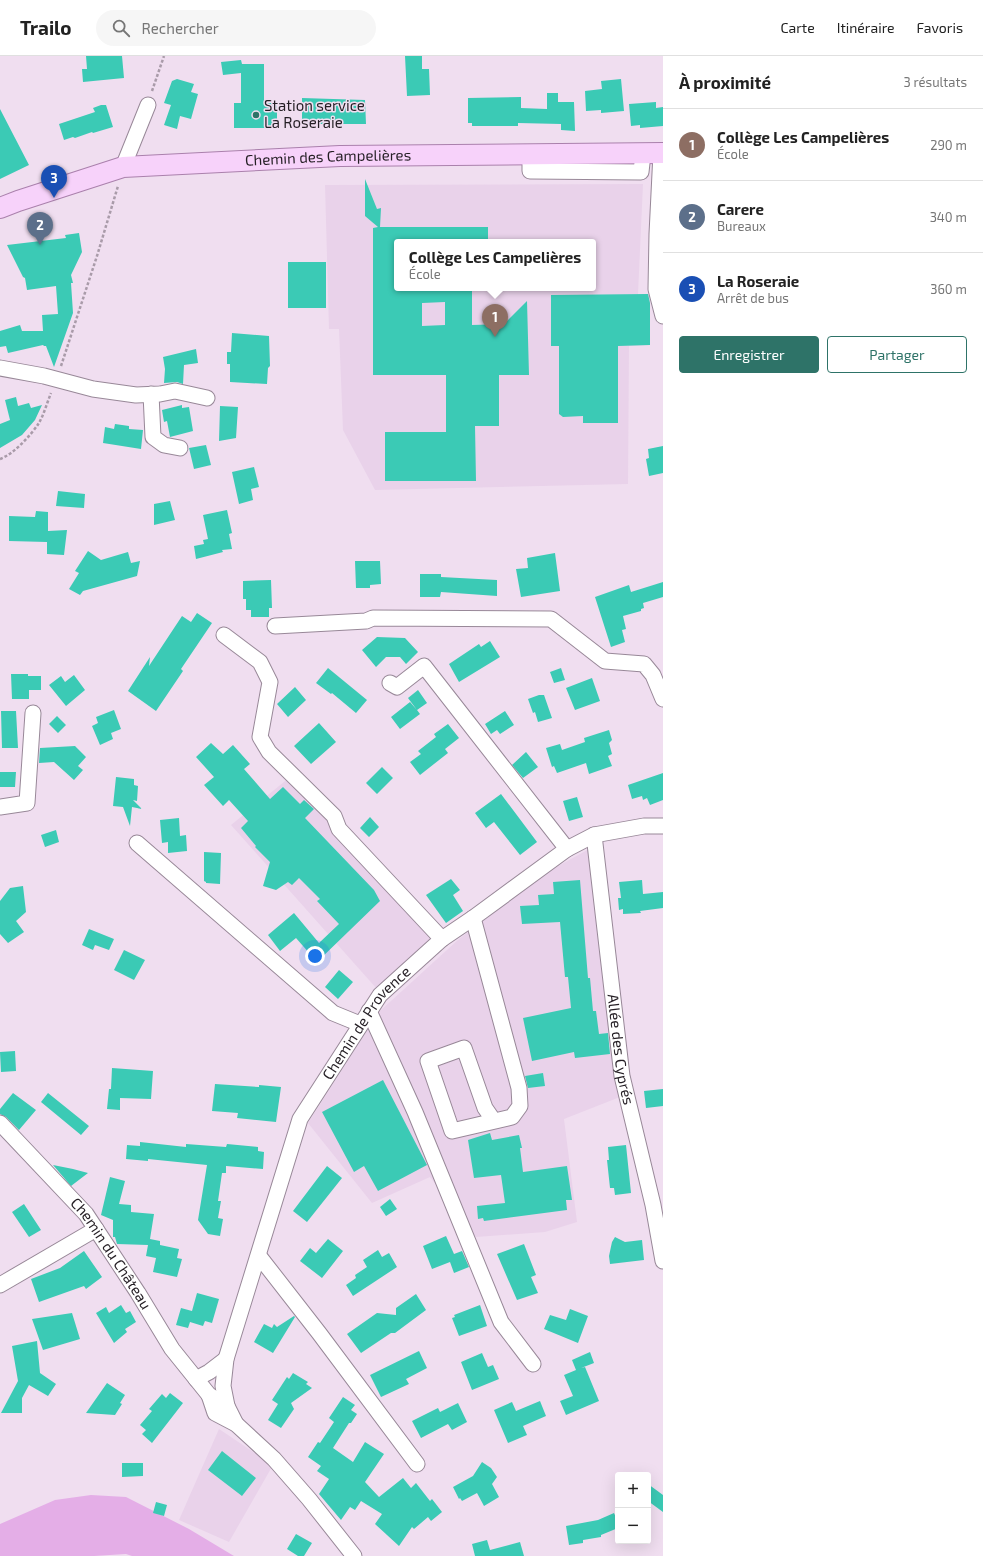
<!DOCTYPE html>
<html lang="fr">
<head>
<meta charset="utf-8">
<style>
	body { margin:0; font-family:"Exo 2",sans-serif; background:#f6f6f6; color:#222 }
	.controls { position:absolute; right:12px; bottom:12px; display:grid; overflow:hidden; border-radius:4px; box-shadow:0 4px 16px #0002 }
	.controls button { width:36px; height:36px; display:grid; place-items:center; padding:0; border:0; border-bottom:1px solid #e0e0e0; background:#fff; color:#222; font:20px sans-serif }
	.you { position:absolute; left:315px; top:900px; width:14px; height:14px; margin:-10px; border:3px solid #fff; border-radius:50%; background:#1a73e8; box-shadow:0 0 0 6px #1a73e833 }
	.badge { display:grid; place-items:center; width:26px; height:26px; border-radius:50%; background:#2e7368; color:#fff; font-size:13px; font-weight:700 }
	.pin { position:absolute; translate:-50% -33px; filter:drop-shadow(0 1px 2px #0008) }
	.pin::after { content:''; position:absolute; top:21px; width:14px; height:12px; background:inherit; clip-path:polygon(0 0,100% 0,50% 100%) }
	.popup { position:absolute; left:394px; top:183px; width:202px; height:52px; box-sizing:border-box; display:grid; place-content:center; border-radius:4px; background:#fff; filter:drop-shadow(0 1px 3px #0005); font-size:13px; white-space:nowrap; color:#767676 }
	.popup b { font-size:15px; color:#222 }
	.popup::after { content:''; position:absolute; left:50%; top:100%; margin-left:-8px; border:8px solid transparent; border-top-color:#fff }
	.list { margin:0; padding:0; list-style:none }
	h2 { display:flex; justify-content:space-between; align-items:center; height:52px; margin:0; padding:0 16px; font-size:17px }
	h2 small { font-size:13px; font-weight:400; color:#767676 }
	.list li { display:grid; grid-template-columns:26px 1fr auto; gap:12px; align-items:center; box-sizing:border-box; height:72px; padding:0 16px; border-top:1px solid #e0e0e0 }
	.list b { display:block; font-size:15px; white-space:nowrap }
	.list p { margin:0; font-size:13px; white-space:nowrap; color:#767676 }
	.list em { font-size:13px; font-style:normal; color:#767676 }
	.actions { display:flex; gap:8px; padding:12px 16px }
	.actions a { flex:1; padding:9px 0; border:1px solid #2e7368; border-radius:4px; text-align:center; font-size:14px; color:#2e7368 }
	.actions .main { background:#2e7368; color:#fff }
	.icon { flex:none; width:22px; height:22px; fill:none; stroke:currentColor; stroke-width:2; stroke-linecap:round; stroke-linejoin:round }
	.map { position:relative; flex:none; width:663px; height:1500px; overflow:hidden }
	header { display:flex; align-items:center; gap:24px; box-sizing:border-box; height:56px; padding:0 20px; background:#fff; border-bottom:1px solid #e0e0e0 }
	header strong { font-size:19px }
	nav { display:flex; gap:22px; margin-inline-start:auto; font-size:14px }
	.search { width:280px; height:36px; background:#f6f6f6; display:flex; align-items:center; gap:10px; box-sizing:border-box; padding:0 14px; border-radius:22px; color:#767676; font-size:15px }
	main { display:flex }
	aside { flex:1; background:#fff }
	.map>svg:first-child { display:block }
</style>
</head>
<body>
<header>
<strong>Trailo</strong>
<div class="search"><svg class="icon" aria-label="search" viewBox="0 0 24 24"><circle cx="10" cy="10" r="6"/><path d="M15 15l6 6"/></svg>Rechercher</div>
<nav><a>Carte</a><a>Itinéraire</a><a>Favoris</a></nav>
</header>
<main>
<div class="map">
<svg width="663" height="1500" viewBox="0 0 663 1500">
	<rect width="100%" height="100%" fill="#f0def0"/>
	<path fill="#e9d2ea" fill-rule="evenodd" d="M 643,128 L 638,238 L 650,238 L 650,289 L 629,290 L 628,428 L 375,434 L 343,374 L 339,273 L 329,273 L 325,129 ZM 397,186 L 593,186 L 593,232 L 397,232 Z
		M 295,717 L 431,882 L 377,933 L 231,769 Z
		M 589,793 L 620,1041 L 564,1063 L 577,1166 L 545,1176 L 476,1181 L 430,1121 L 372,1147 L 308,1067 L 380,955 L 459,883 L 488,861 L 542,819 Z
		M 219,1373 L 273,1409 L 229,1486 L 179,1464 Z"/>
	<path fill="#e4aee7" d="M 91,1439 L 126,1441 L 189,1473 L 234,1500 L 132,1500 L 126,1498 L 94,1500 L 0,1500 L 0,1468 L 55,1444 Z"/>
	<path fill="#3bcab5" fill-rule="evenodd" d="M 86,0 L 122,0 L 124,22 L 83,26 L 82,13 L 87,13 Z
		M 405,0 L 422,0 L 422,13 L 429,13 L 430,39 L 407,40 Z
		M 241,4 L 242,8 L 264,8 L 264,47 L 277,47 L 277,72 L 234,72 L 234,47 L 241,47 L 241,17 L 223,19 L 221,6 Z
		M 177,23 L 194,28 L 191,36 L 198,38 L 191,63 L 180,60 L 177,73 L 164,69 L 171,49 L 164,47 L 172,25 Z
		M 621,23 L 624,55 L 601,57 L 601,54 L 586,55 L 585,35 L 602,33 L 601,25 Z
		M 547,37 L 558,37 L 558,46 L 574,46 L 575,75 L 561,74 L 561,68 L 518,67 L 518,70 L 472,70 L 472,67 L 468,67 L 468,42 L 521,41 L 521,52 L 547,53 Z
		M 302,42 L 365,44 L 366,68 L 302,68 Z
		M 656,46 L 656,52 L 663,51 L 663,70 L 640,72 L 640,69 L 631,70 L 629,48 Z
		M 101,49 L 106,49 L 113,71 L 93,77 L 92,76 L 75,82 L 73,81 L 64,84 L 59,68 L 95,56 L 93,52 Z
		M 0,53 L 29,109 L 0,123 Z
		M 365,123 L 377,153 L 381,152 L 380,171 L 488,171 L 488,186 L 397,186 L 397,232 L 472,232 L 472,269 L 504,268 L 527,245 L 529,319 L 499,319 L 499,370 L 475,370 L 476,425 L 385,425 L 385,376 L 446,376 L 446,319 L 373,319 L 373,172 L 378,171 L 365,160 ZM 445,246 L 445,269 L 422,270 L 422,247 Z
		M 79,177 L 82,196 L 71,219 L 73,227 L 71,227 L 73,257 L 54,311 L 46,290 L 44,290 L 43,289 L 8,297 L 6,290 L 0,291 L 0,275 L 20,269 L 22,275 L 43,275 L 42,259 L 58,258 L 56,230 L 27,234 L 25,222 L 23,221 L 7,189 L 66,182 L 65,179 Z
		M 288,206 L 326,206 L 326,252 L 288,252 Z
		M 648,238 L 650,247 L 650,289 L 618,290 L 618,367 L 583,367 L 583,360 L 563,361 L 559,358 L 559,290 L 551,290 L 551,239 Z
		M 232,277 L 269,280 L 270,310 L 268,312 L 267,328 L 230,326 L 230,308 L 227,308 L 227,296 L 231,296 Z
		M 196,293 L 198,307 L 184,309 L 183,328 L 177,326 L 164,327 L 165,313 L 163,301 Z
		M 16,341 L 18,350 L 29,347 L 31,352 L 42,349 L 35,364 L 22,379 L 0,392 L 0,368 L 10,364 L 5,344 Z
		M 182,349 L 182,352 L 189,351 L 193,375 L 170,381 L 167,365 L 164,366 L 162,354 Z
		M 220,350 L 238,351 L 236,382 L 219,385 Z
		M 115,368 L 129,370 L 129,373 L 143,374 L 141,393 L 103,387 L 105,371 L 114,373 Z
		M 206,389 L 211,409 L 194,413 L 189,392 Z
		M 663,390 L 663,417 L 649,420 L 646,403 L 649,402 L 648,393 Z
		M 254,411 L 259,431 L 251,433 L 253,444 L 239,448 L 232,416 Z
		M 58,435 L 85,438 L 84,452 L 56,450 Z
		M 170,445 L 175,464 L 154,469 L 154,448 Z
		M 227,454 L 232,477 L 229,478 L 232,493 L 222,494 L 223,496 L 196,503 L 194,490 L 204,488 L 203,484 L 208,483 L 203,459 Z
		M 36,455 L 48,456 L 48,475 L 67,474 L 64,499 L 47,498 L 47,486 L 9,485 L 9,460 L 35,461 Z
		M 88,495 L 101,504 L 128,496 L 131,507 L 140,505 L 137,520 L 83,535 L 80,539 L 69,533 L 79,517 L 75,515 Z
		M 555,497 L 560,535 L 521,541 L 516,513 L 528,512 L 527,502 Z
		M 355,505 L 380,505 L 381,528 L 370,529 L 370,532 L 356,532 Z
		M 420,518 L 441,518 L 441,521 L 497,524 L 497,540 L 441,536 L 440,541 L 420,541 Z
		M 271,524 L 272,552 L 269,552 L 269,561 L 251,561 L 251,554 L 246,554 L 246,543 L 243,543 L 243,525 Z
		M 663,526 L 663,541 L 643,547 L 644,552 L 641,553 L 641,555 L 623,560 L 626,573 L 622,574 L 625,586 L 611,591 L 595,541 L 629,529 L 631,536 Z
		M 197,557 L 212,567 L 181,613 L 183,615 L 156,655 L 128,635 L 150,601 L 149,610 L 182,560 L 191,566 Z
		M 377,581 L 405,582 L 418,596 L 406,608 L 400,601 L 386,601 L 376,611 L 362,594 Z
		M 490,585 L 500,601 L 459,626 L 449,608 L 479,588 L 481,591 Z
		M 328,612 L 367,644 L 356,657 L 332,637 L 331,638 L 316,627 Z
		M 561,612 L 565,624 L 554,627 L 550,616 Z
		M 11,618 L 28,618 L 28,620 L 41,620 L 41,634 L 29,634 L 29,643 L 12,643 Z
		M 74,619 L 85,634 L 66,650 L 49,629 L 61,620 L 65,626 Z
		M 592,622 L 600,645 L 575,654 L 566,632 Z
		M 295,631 L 306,644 L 288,661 L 277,648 Z
		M 418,634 L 427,647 L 417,654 L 420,658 L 400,673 L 391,661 L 410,646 L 417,654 L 408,642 Z
		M 539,639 L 544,639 L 552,662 L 538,666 L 535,656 L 533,657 L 528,643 Z
		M 114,654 L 121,673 L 111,677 L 113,683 L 100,689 L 92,670 L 98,667 L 96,661 Z
		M 1,655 L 16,655 L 18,692 L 2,692 Z
		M 505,655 L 514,669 L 500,678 L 497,674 L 491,678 L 485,668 Z
		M 57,660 L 66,669 L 58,677 L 49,668 Z
		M 319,667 L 336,686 L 311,708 L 294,690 Z
		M 448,668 L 459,682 L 445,693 L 448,697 L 420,719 L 410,706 L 421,698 L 418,695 L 436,681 L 434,678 Z
		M 609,674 L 612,684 L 609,687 L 612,698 L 608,700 L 612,710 L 589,718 L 586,707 L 557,717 L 554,710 L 552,711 L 546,692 L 560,688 L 562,694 L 585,686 L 584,682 Z
		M 211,687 L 223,698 L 233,689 L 250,708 L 244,713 L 270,743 L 283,731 L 300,748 L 304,744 L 314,753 L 305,762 L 374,834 L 380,845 L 317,906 L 296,882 L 280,895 L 268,879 L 294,857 L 319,887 L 339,868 L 317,845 L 320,843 L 299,822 L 292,829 L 288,826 L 276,834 L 263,830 L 270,806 L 255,791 L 256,790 L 241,772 L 248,765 L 229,744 L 223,750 L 204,729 L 214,721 L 196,701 Z
		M 75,690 L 86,701 L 78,710 L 83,714 L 74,724 L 54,706 L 39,707 L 40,692 Z
		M 526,696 L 538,711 L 523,722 L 512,709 Z
		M 382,711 L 393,722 L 377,738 L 366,727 Z
		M 0,716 L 16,716 L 15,731 L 0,731 Z
		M 663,717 L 663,744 L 650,749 L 647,742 L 643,744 L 642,740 L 632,743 L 628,729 Z
		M 116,721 L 134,723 L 134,729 L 138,730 L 137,745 L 133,744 L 142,753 L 132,751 L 130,770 L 123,751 L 113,750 Z
		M 501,738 L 537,786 L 520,799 L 494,766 L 486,772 L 475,757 Z
		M 577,741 L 583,761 L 569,765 L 563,745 Z
		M 370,761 L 379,771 L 369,781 L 360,772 Z
		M 179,762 L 180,780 L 186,779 L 187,795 L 168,797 L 168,786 L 162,787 L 160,764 Z
		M 56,774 L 59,786 L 45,791 L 41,779 Z
		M 204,796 L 221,797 L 220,828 L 206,827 L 206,826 L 204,825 Z
		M 451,823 L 460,834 L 453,839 L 463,855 L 446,867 L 426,839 Z
		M 580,824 L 588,922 L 590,922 L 593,955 L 596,955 L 599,978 L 608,977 L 610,998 L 575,1002 L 574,996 L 532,1005 L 523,962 L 571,952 L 568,921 L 565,921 L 560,866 L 522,868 L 520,850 L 539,849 L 538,839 L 554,838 L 553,826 Z
		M 642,824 L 643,838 L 663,836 L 663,852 L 640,855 L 641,857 L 623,858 L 623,853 L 619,854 L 618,842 L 621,842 L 619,826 Z
		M 23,830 L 26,856 L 16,865 L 24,876 L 8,887 L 0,878 L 0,845 L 10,832 Z
		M 89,873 L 114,883 L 109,894 L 95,889 L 93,894 L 82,889 Z
		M 124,894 L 145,904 L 134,924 L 114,914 Z
		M 339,914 L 353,926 L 338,943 L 325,931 Z
		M 15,995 L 16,1015 L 1,1016 L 0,996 Z
		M 112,1012 L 153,1015 L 151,1043 L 120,1042 L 120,1054 L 107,1053 L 109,1033 L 111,1033 Z
		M 543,1017 L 545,1030 L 528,1032 L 525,1020 Z
		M 383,1024 L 427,1109 L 378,1135 L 364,1110 L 354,1116 L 322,1056 Z
		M 215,1028 L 259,1031 L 259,1029 L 281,1031 L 276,1066 L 237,1062 L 238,1057 L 212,1055 Z
		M 663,1033 L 663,1050 L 646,1052 L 644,1035 Z
		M 13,1037 L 36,1054 L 19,1074 L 6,1061 L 0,1058 L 0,1053 Z
		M 48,1037 L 89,1070 L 81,1079 L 41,1046 Z
		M 490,1077 L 492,1084 L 519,1079 L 522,1092 L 520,1092 L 523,1116 L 567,1110 L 572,1144 L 566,1144 L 567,1154 L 484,1165 L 483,1162 L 478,1163 L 477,1150 L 505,1147 L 501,1119 L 474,1122 L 468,1084 Z
		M 140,1086 L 186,1091 L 186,1088 L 226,1091 L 227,1088 L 258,1091 L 258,1095 L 264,1096 L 263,1113 L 226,1110 L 226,1117 L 222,1117 L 218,1145 L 221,1145 L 218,1162 L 223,1163 L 220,1180 L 208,1178 L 198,1164 L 207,1109 L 148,1103 L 148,1105 L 126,1103 L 127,1089 L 140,1090 Z
		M 626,1089 L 631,1137 L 615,1139 L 614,1132 L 610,1132 L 607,1104 L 609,1104 L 608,1091 Z
		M 53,1109 L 73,1113 L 88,1117 L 71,1130 Z
		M 327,1110 L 342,1122 L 307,1166 L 293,1155 Z
		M 110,1121 L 125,1125 L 119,1148 L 131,1149 L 131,1156 L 154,1158 L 150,1183 L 160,1185 L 160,1189 L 179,1193 L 177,1202 L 182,1203 L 177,1221 L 153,1216 L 156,1202 L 146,1200 L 148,1189 L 117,1188 L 115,1181 L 113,1181 L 113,1164 L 101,1159 Z
		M 390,1143 L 397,1153 L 386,1160 L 380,1151 Z
		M 24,1148 L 41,1174 L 29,1181 L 12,1156 Z
		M 446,1180 L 454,1198 L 462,1195 L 469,1211 L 454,1217 L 450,1206 L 432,1213 L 423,1190 Z
		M 615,1181 L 625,1186 L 642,1184 L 644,1204 L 610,1208 L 609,1200 L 612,1186 Z
		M 328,1183 L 343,1195 L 322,1222 L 300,1205 L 310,1192 L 316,1197 Z
		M 524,1188 L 536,1219 L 531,1221 L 538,1237 L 517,1244 L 497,1198 Z
		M 378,1194 L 382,1201 L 389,1197 L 397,1211 L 353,1240 L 346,1229 L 356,1222 L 355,1219 L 367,1211 L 363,1204 Z
		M 84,1195 L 102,1221 L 86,1233 L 84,1230 L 39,1246 L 31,1223 L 60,1212 Z
		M 197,1237 L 219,1243 L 212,1267 L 205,1265 L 203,1270 L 190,1266 L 188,1272 L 176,1269 L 181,1252 L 192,1255 Z
		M 416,1238 L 426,1254 L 395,1277 L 391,1277 L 361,1297 L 347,1278 L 377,1257 L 396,1259 L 396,1252 Z
		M 121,1249 L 126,1257 L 130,1255 L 136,1266 L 125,1273 L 127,1276 L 114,1287 L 96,1257 L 106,1251 L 109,1257 Z
		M 480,1249 L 487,1270 L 459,1280 L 452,1262 L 455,1261 L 454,1259 Z
		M 570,1253 L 588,1260 L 578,1287 L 544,1273 L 550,1259 L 566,1264 Z
		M 72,1257 L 80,1283 L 43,1294 L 32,1263 Z
		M 294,1260 L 295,1261 L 273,1297 L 254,1286 L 264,1268 L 272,1272 L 274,1268 L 277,1271 Z
		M 37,1285 L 40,1317 L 56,1328 L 48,1340 L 29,1329 L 22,1342 L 22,1357 L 1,1357 L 18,1325 L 12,1290 Z
		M 419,1295 L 427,1312 L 406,1323 L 409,1328 L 381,1341 L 370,1319 Z
		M 590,1296 L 594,1307 L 581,1312 L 585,1311 L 599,1345 L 566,1359 L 560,1345 L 573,1340 L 564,1319 L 576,1314 L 572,1304 Z
		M 482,1297 L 488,1311 L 493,1309 L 499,1323 L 472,1334 L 461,1306 Z
		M 293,1317 L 308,1326 L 306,1328 L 312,1332 L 291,1347 L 294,1353 L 281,1372 L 268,1364 L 278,1348 L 272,1344 L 287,1321 L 289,1323 Z
		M 107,1327 L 125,1339 L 120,1347 L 122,1348 L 115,1359 L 86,1357 Z
		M 170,1337 L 183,1347 L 152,1387 L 142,1378 L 146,1374 L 140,1369 L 152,1355 L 149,1353 L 162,1338 L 166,1342 Z
		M 343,1341 L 355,1349 L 351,1354 L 357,1358 L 351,1367 L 349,1367 L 333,1392 L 353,1406 L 365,1386 L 384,1398 L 365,1426 L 379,1441 L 403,1422 L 411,1432 L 416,1427 L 430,1445 L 432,1443 L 442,1456 L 431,1465 L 428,1461 L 414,1473 L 412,1471 L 399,1490 L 375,1468 L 382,1458 L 361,1445 L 355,1454 L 350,1451 L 341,1464 L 319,1438 L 329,1423 L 317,1415 L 321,1410 L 308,1401 L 318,1386 L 320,1387 L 334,1366 L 329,1362 Z
		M 540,1345 L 546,1360 L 523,1370 L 527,1379 L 508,1387 L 494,1354 L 512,1346 L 516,1355 Z
		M 458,1347 L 467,1366 L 452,1374 L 448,1368 L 421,1382 L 412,1365 L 438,1352 L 440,1356 Z
		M 222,1395 L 256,1422 L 242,1440 L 208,1414 Z
		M 482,1406 L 491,1412 L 497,1421 L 492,1428 L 499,1441 L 484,1450 L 477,1437 L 462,1445 L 460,1442 L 459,1443 L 453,1431 L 473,1420 Z
		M 122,1407 L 143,1407 L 143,1420 L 122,1421 Z
		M 648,1428 L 663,1439 L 663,1456 L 648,1445 Z
		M 156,1446 L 167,1449 L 164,1460 L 153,1457 Z
		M 614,1457 L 618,1466 L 618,1472 L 601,1479 L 601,1481 L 583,1484 L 583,1487 L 569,1489 L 566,1470 L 598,1464 Z
		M 296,1478 L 312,1487 L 304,1500 L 298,1500 L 287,1493 Z
		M 487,1484 L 490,1494 L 520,1486 L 524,1500 L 475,1500 L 472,1488 Z"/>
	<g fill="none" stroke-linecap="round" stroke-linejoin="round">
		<defs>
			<g id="minor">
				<path d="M 661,97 L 657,178 L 656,233 L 663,260"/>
				<path d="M 530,99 L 530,115 L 641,116 L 643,98"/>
				<path d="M 123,111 L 148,49"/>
				<path d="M 0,312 L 44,320 L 93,333 L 136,339 L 160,338 L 175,335 L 207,342"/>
				<path d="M 151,338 L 153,381 L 164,389 L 180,392"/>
				<path d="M 275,570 L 366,565 L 373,562 L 551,563 L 605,605 L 644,608 L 653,619 L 663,643"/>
				<path d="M 224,579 L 260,606 L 270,626 L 260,681 L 269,696 L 334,760 L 339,773 L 442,883"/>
				<path d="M 390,627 L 397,631 L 424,610 L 567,793"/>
				<path d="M 0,751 L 27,747 L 33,657"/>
				<path id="s1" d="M 594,779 L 622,1020 L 653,1149 L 663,1205"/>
				<path d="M 137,787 L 333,957 L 360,968"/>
				<path d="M 473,862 L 519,1032 L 520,1050 L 512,1061 L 452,1075 L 428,1005 L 464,992 L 485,1052 L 494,1065"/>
				<path d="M 369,955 L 415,1056 L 501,1266 L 533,1308"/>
				<path id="s2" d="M 0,1067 L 86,1158 L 138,1237 L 172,1293 L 209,1339 L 227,1350 L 236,1368"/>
				<path d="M 259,1200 L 319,1277 L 417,1408"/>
				<path d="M 0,1229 L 96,1173"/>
				<path d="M 196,1323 L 209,1316 L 226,1303"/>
				<path d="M 209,1339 L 215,1357 L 236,1368 L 274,1403 L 309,1443 L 354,1500"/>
				<path id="s3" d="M 227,1350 L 223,1330 L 226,1303 L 300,1063 L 380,939 L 442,883 L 473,862 L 567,793 L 594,779 L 644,770 L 663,770"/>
			</g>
			<g id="major">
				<path id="s4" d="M 0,152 L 18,145 L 123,111 L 340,100 L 663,97"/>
			</g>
		</defs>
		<use href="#minor" stroke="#988898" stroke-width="17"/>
		<use href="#major" stroke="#aa80ac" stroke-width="22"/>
		<path stroke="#a99ba9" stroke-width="2.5" stroke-dasharray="3 2" stroke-linecap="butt" d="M 152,35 L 164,0
			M 61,310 L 97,200 L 118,130
			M 0,403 C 14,398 31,379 39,367 C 44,358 47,347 51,337"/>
		<use href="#minor" stroke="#fff" stroke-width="15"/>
		<use href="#major" stroke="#f7d2fa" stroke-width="20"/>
	</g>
	<circle fill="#2e7368" stroke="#f0def0" stroke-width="1.5" cx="256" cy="59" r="4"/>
	<g text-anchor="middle" stroke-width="3" stroke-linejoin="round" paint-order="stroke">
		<g font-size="15" fill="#241e24" stroke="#f0def0" text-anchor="start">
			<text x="264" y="55">Station service<tspan x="264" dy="17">La Roseraie</tspan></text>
		</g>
		<g font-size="15" fill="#241e24" stroke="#f0def0">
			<text dy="5" stroke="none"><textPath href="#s4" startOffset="335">Chemin des Campelières</textPath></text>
			<text dy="5" stroke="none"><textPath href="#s3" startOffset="416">Chemin de Provence</textPath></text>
			<text dy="5" stroke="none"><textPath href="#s1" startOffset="216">Allée des Cyprés</textPath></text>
			<text dy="5" stroke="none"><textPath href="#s2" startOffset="172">Chemin du Château</textPath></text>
		</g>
	</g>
</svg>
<div class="controls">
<button>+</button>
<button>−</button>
</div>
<div class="you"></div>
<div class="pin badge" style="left:495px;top:281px;background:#8d6e63">1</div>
<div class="popup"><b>Collège Les Campelières</b>École</div>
<div class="pin badge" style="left:40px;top:189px;background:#5c6f8a">2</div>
<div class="pin badge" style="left:54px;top:142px;background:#1a4fb4">3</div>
</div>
<aside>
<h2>À proximité<small>3 résultats</small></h2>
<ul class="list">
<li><span class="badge" style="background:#8d6e63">1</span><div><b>Collège Les Campelières</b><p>École</p></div><em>290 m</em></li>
<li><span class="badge" style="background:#5c6f8a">2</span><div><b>Carere</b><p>Bureaux</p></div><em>340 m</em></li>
<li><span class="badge" style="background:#1a4fb4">3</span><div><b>La Roseraie</b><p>Arrêt de bus</p></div><em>360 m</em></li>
</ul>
<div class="actions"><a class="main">Enregistrer</a><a>Partager</a></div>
</aside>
</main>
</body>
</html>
